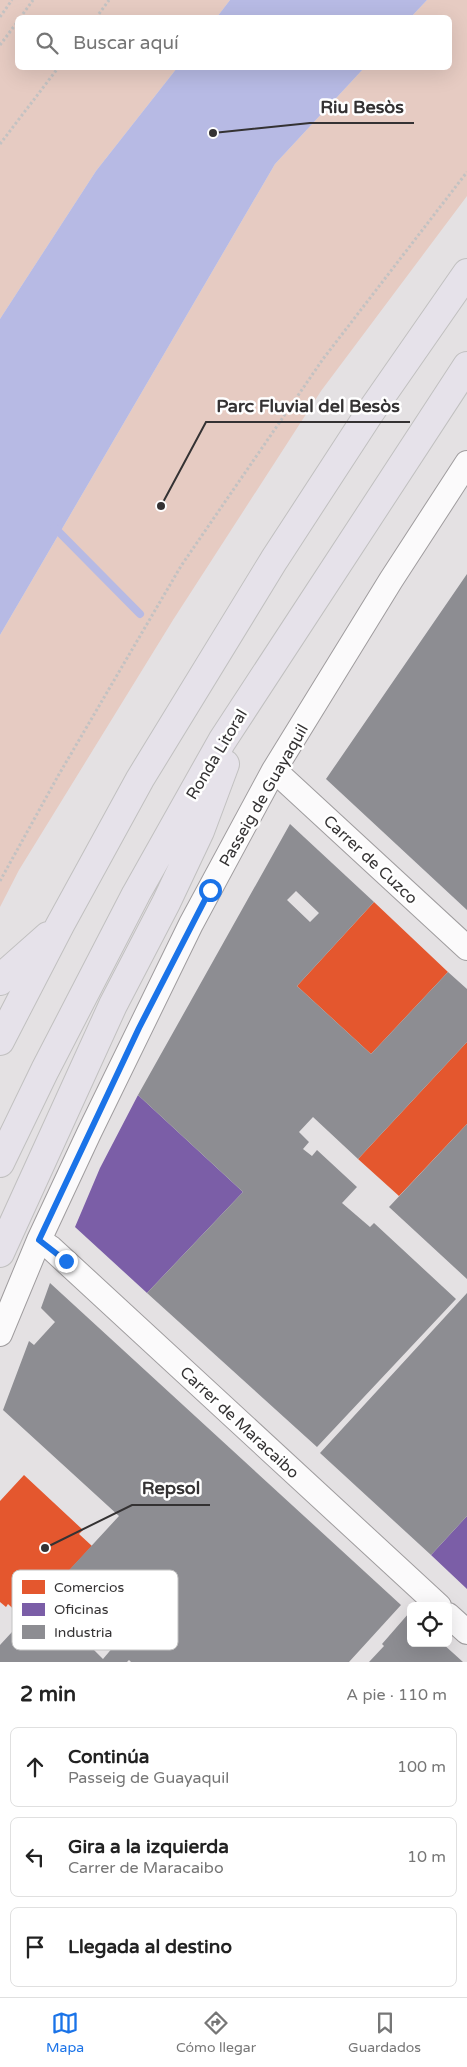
<!DOCTYPE html>
<html lang="es">
<head>
<meta charset="utf-8">
<style>
	body { margin:0; font-family:"Varela Round",sans-serif; background:#f2f2f2; color:#222 }
	.controls { position:absolute; right:15px; bottom:15px; display:grid; overflow:hidden; border-radius:8px; box-shadow:0 5px 20px #0002 }
	.controls button { width:45px; height:45px; display:grid; place-items:center; padding:0; border:0; border-bottom:1px solid #e0e0e0; background:#fff; color:#222; font:25px sans-serif }
	.stop { position:absolute; width:15px; height:15px; margin:-11px; border:4px solid #1a73e8; border-radius:50%; background:#fff }
	.stop.end { background:#1a73e8; border-color:#fff; box-shadow:0 1px 5px #0008 }
	.list { margin:0; padding:0; list-style:none }
	h2 { display:flex; justify-content:space-between; align-items:center; height:65px; margin:0; padding:0 20px; font-size:21px }
	h2 small { font-size:16px; font-weight:400; color:#767676 }
	.list li { display:grid; grid-template-columns:32px 1fr auto; gap:15px; align-items:center; box-sizing:border-box; height:80px; margin:0 10px 10px; padding:0 10px; border:1px solid #e0e0e0; border-radius:8px }
	.list b { display:block; font-size:19px; white-space:nowrap }
	.list p { margin:0; font-size:16px; white-space:nowrap; color:#767676 }
	.list em { font-size:16px; font-style:normal; color:#767676 }
	.icon { flex:none; width:28px; height:28px; fill:none; stroke:currentColor; stroke-width:2; stroke-linecap:round; stroke-linejoin:round }
	.map { position:relative; flex:none; width:467px; height:1662px; overflow:hidden }
	.search { position:absolute; background:#fff; box-shadow:0 5px 20px #0002; left:15px; right:15px; top:15px; height:55px; display:flex; align-items:center; gap:12px; box-sizing:border-box; padding:0 18px; border-radius:8px; color:#767676; font-size:19px }
	.sheet { height:335px; background:#fff }
	nav { display:flex; justify-content:space-around; align-items:center; box-sizing:border-box; height:70px; border-top:1px solid #e0e0e0; background:#fff; font-size:14px; color:#767676 }
	nav a { display:grid; justify-items:center; gap:2px }
	nav .on { color:#1a73e8 }
	.map>svg:first-child { display:block }
</style>
</head>
<body>
<div class="map">
<svg width="467" height="1662" viewBox="0 0 467 1662">
	<rect width="100%" height="100%" fill="#e4e1e3"/>
	<path fill="#e6cbc2" d="M 0,0 L 230,0 L 217,17 L 18,18 L 18,68 L 177,68 L 96,171 L 0,319 Z
		M 427,0 L 467,0 L 467,196 L 321,391 L 173,620 L 19,870 L 0,907 L 0,635 L 275,164 L 364,68 L 450,68 L 450,18 L 411,17 Z"/>
	<path fill="#b7bae4" d="M 230,0 L 427,0 L 411,17 L 217,17 Z
		M 177,68 L 364,68 L 275,164 L 0,635 L 0,319 L 96,171 Z"/>
	<path fill="#e4572e" d="M 374,902 L 448,972 L 371,1054 L 297,986 Z
		M 467,1042 L 467,1124 L 399,1196 L 358,1159 Z
		M 24,1475 L 83,1530 L 79,1534 L 92,1546 L 24,1619 L 8,1604 L 6,1607 L 0,1602 L 0,1501 Z"/>
	<path fill="#7b5ea7" d="M 138,1095 L 243,1192 L 147,1293 L 75,1227 L 100,1168 Z
		M 467,1516 L 467,1589 L 431,1555 Z"/>
	<path fill="#8d8d92" fill-rule="evenodd" d="M 467,574 L 467,910 L 326,779 Z
		M 290,824 L 374,902 L 297,986 L 371,1054 L 448,972 L 467,989 L 467,1042 L 358,1159 L 313,1117 L 299,1132 L 309,1142 L 303,1149 L 312,1156 L 317,1150 L 357,1187 L 342,1203 L 370,1227 L 374,1223 L 456,1299 L 317,1447 L 147,1293 L 243,1192 L 138,1095 ZM 296,891 L 319,913 L 310,922 L 287,900 Z
		M 467,1124 L 467,1279 L 389,1207 Z
		M 50,1283 L 401,1605 L 349,1662 L 131,1662 L 129,1660 L 127,1662 L 0,1662 L 0,1645 L 119,1516 L 3,1410 L 29,1341 L 34,1345 L 55,1322 L 41,1308 ZM 102,1636 L 114,1646 L 103,1659 L 92,1648 Z
		M 467,1293 L 467,1516 L 431,1555 L 320,1453 Z
		M 409,1613 L 411,1614 L 411,1643 L 442,1643 L 463,1662 L 369,1662 L 384,1646 L 382,1644 Z"/>
	<g fill="none" stroke-linecap="round" stroke-linejoin="round">
		<path stroke="#b7bae4" stroke-width="8" d="M 54,527 L 140,614"/>
		<defs>
			<path id="minor" d="M 274,770 L 467,948
				M 39,1240 L 51,1248 L 439,1606
				M 0,1334 L 39,1240 L 89,1133 L 191,924 L 274,770 L 391,580 L 467,463
				M 448,1615 L 467,1632"/>
			<path id="trunk" d="M 0,981 L 5,974 L 48,936
				M 0,1041 L 60,925 L 140,779 L 274,560 L 369,414 L 467,273
				M 0,1163 L 45,1070 L 136,894 L 222,741 L 467,366
				M 0,1253 L 113,1005 L 166,903 L 200,831 L 225,764"/>
		</defs>
		<use href="#minor" stroke="#9f9c9e" stroke-width="26"/>
		<use href="#trunk" stroke="#c1c0c0" stroke-width="30"/>
		<path stroke="#c3c2c2" stroke-width="3" stroke-dasharray="2.5 2.5" stroke-linecap="butt" d="M 0,17 L 12,0
			M 20,18 L 33,0
			M 96,18 L 109,0
			M 0,45 L 18,21
			M 0,144 L 58,68
			M 0,881 L 58,776 L 181,566 L 323,359 L 467,172"/>
		<use href="#minor" stroke="#fbfafb" stroke-width="24"/>
		<use href="#trunk" stroke="#e6e2ea" stroke-width="28"/>
	</g>
	<g fill="none" stroke-linecap="round" stroke-linejoin="round">
		<path stroke="#1a73e8" stroke-width="6" d="M 66,1261 L 39,1240 L 139,1028 L 210,890"/>
	</g>
	<g text-anchor="middle" stroke-width="5" stroke-linejoin="round" paint-order="stroke">
		<g font-size="16" fill="#343233" stroke="#fff">
			<text transform="translate(216 754) rotate(-59)" y="6">Ronda Litoral</text>
			<text transform="translate(263 795) rotate(-60)" y="6">Passeig de Guayaquil</text>
			<text transform="translate(371 859) rotate(43)" y="6">Carrer de Cuzco</text>
			<text transform="translate(240 1422) rotate(43)" y="6">Carrer de Maracaibo</text>
		</g>
	</g>
	<rect x="12" y="1570" width="166" height="80" rx="8" fill="#fff" stroke="#c2c2c2" stroke-width="1"/>
	<rect x="22" y="1580" width="23" height="14" fill="#e4572e"/>
	<rect x="22" y="1603" width="23" height="13" fill="#7b5ea7"/>
	<rect x="22" y="1625" width="23" height="14" fill="#8d8d92"/>
	<g font-size="14" fill="#343233">
		<text x="54" y="1592">Comercios</text>
		<text x="54" y="1614">Oficinas</text>
		<text x="54" y="1637">Industria</text>
	</g>
	<path fill="none" stroke="#343233" stroke-width="2" d="M213 133L310 123H414M161 506L206 422H410M45 1548L132 1505H210"/>
	<g fill="#343233" stroke="#fff" stroke-width="2">
		<circle cx="213" cy="133" r="5"/>
		<circle cx="161" cy="506" r="5"/>
		<circle cx="45" cy="1548" r="5"/>
	</g>
	<g font-size="18" text-anchor="middle" font-weight="bold" fill="#343233" stroke="#fff" stroke-width="5" stroke-linejoin="round" paint-order="stroke">
		<text x="362" y="113">Riu Besòs</text>
		<text x="308" y="412">Parc Fluvial del Besòs</text>
		<text x="171" y="1494">Repsol</text>
	</g>
</svg>
<div class="controls">
<button><svg class="icon" aria-label="locate" viewBox="0 0 24 24"><circle cx="12" cy="12" r="6"/><path d="M12 2v4M12 18v4M2 12h4M18 12h4"/></svg></button>
</div>
<div class="stop" style="left:210px;top:890px"></div>
<div class="stop end" style="left:66px;top:1261px"></div>
<div class="search"><svg class="icon" aria-label="search" viewBox="0 0 24 24"><circle cx="10" cy="10" r="6"/><path d="M15 15l6 6"/></svg>Buscar aquí</div>
</div>
<section class="sheet">
<h2>2 min<small>A pie · 110 m</small></h2>
<ul class="list">
<li><svg class="icon" aria-label="ahead" viewBox="0 0 24 24"><path d="M12 20V5M6 11l6-6 6 6"/></svg><div><b>Continúa</b><p>Passeig de Guayaquil</p></div><em>100 m</em></li>
<li><svg class="icon" aria-label="left" viewBox="0 0 24 24"><path d="M17 20v-9H6M10 6l-5 5 5 5"/></svg><div><b>Gira a la izquierda</b><p>Carrer de Maracaibo</p></div><em>10 m</em></li>
<li><svg class="icon" aria-label="arrive" viewBox="0 0 24 24"><path d="M6 21V4h12l-3 4 3 4H6"/></svg><div><b>Llegada al destino</b></div></li>
</ul>
</section>
<nav>
<a class="on"><svg class="icon" aria-label="map" viewBox="0 0 24 24"><path d="M3 6l6-2 6 2 6-2v14l-6 2-6-2-6 2zM9 4v14M15 6v14"/></svg>Mapa</a>
<a><svg class="icon" aria-label="directions" viewBox="0 0 24 24"><path d="M12 3l9 9-9 9-9-9zM9 14v-3h6M13 9l2 2-2 2"/></svg>Cómo llegar</a>
<a><svg class="icon" aria-label="saved" viewBox="0 0 24 24"><path d="M7 4h10v16l-5-4-5 4z"/></svg>Guardados</a>
</nav>
</body>
</html>
